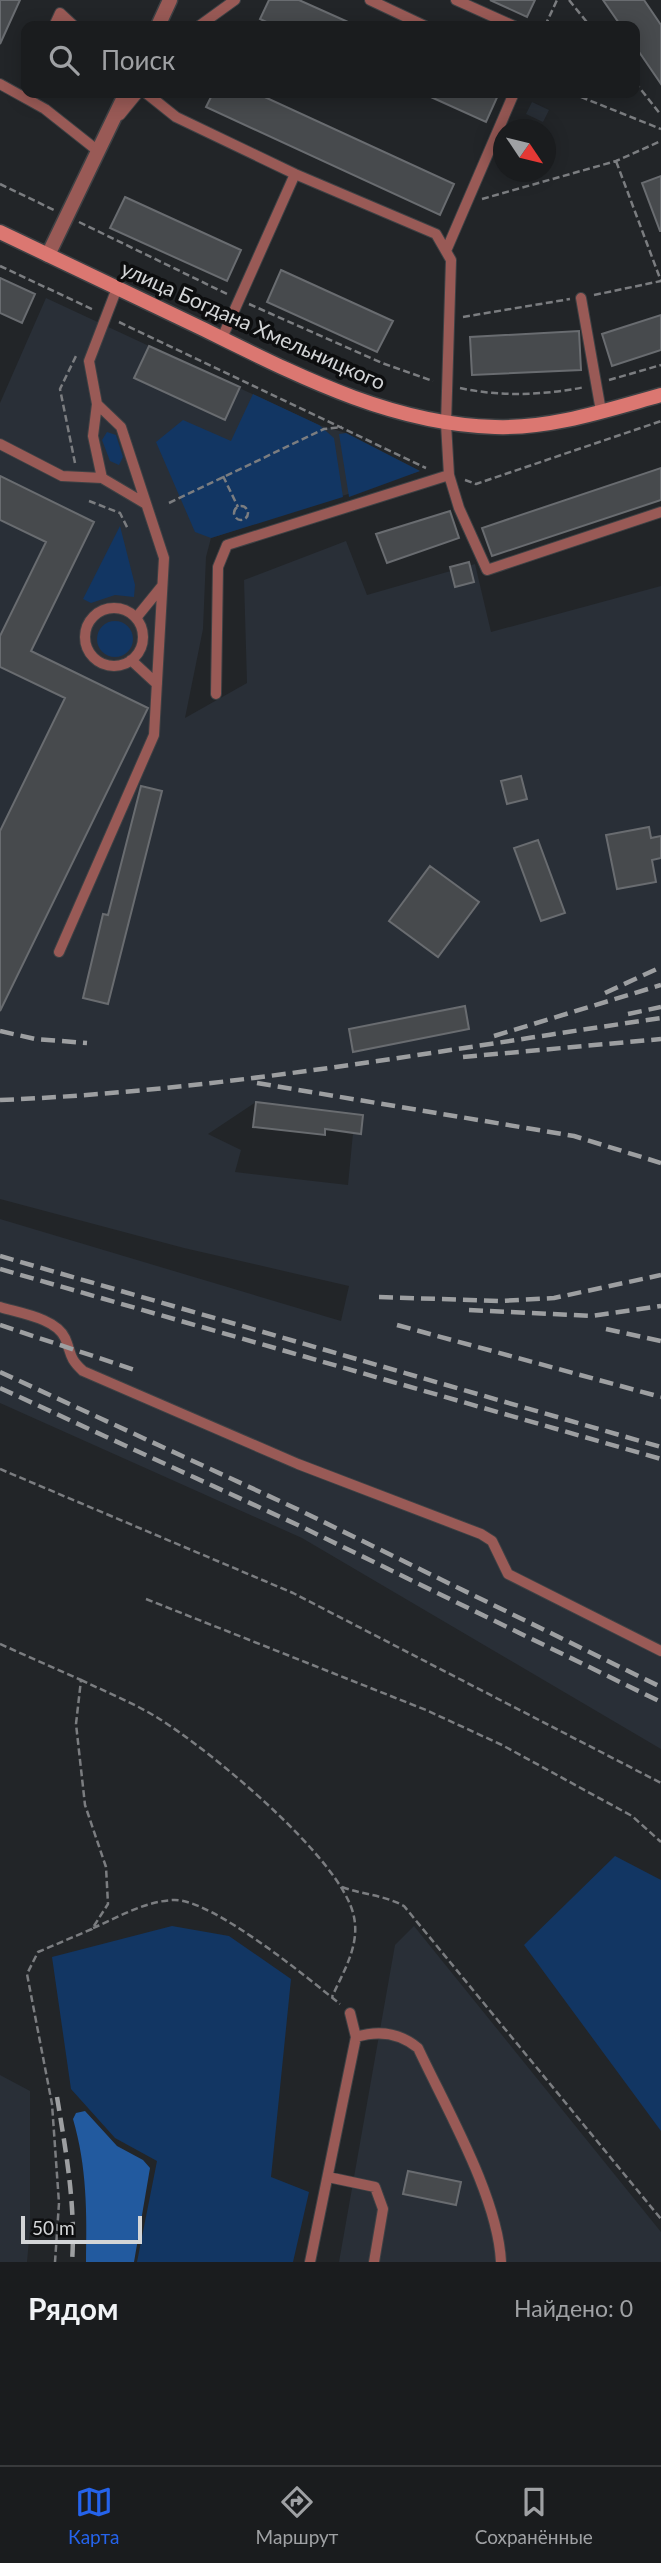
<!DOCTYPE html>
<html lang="ru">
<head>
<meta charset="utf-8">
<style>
	body { margin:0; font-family:Lato,sans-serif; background:#27292b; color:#f1f3f6 }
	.compass { position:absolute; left:493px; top:119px; width:63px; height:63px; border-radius:50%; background:#1a1c1e; box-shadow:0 4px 18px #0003; rotate:125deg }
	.scale { position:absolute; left:21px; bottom:18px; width:121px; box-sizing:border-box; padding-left:7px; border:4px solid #d3d5d7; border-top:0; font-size:19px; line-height:24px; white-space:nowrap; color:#d3d5d7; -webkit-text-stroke:5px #0d0e0f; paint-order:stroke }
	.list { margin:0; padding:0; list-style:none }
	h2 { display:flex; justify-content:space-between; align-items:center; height:91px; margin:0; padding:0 28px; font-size:30px }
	h2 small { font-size:23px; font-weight:400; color:#9fa1a4 }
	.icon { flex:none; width:38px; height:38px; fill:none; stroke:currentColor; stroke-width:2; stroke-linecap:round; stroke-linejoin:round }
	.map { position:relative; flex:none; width:661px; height:2262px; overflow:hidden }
	.search { position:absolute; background:#1a1c1e; box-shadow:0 4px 18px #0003; left:21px; right:21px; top:21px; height:77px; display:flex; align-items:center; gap:18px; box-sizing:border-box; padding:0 24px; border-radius:14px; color:#9fa1a4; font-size:26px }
	.sheet { height:203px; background:#1a1c1e }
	nav { display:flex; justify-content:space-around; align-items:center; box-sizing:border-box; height:98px; border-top:2px solid #383a3c; background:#1a1c1e; font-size:19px; color:#9fa1a4 }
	nav a { display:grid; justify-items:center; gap:4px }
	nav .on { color:#2563eb }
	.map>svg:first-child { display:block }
</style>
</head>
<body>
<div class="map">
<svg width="661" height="2262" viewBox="0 0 661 2262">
	<rect width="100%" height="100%" fill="#222528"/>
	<path fill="#292f37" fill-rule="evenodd" d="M 532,102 L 549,110 L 543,122 L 526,114 Z
		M 46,298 L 319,425 L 346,433 L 420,471 L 211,538 L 206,557 L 203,629 L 185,718 L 247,683 L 244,580 L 346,541 L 367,595 L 475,564 L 491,632 L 661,586 L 661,1749 L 302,1538 L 0,1403 L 0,1219 L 341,1321 L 349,1286 L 184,1248 L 0,1199 L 0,403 ZM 256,1102 L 363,1115 L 361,1133 L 353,1133 L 348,1185 L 235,1172 L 241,1150 L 208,1134 Z
		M 414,1926 L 661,2232 L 661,2262 L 339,2262 L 395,1945 Z
		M 0,2075 L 30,2091 L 30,2229 L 27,2262 L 0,2262 Z"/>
	<path fill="#123663" d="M 253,394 L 319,425 L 334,438 L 343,497 L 211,538 L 195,532 L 156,442 L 183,420 L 231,441 Z
		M 107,432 L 116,435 L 123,457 L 119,465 L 110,461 L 102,440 Z
		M 346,433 L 420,471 L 349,497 L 339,434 Z
		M 120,526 L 135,585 L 134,597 L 115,595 L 91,603 L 83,599 Z
		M97 639a18 18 0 1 1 36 0a18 18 0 1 1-36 0Z
		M 615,1856 L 661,1880 L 661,2131 L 524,1945 Z
		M 172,1926 L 229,1936 L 291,1979 L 271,2177 L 309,2192 L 293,2262 L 137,2262 L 157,2161 L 115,2138 L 71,2089 L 52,1957 Z"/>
	<path fill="#225a9f" d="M 85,2111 L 117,2146 L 143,2160 L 150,2168 L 134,2262 L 86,2262 C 87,2213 87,2167 73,2119 L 76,2113 Z"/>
	<path fill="#474a4d" stroke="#696c70" stroke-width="2" d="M 0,0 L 20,0 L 0,44 Z
		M 269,0 L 299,0 L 357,26 L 275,26 L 260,19 Z
		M 490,0 L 535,0 L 527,17 Z
		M 603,0 L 644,0 L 661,25 L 661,84 L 635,46 L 635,26 L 621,26 Z
		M 213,93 L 256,93 L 454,184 L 440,215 L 206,107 Z
		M 422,93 L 499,93 L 486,122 Z
		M 661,176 L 661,231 L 660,231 L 642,183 Z
		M 125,197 L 241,250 L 227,281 L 110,228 Z
		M 281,270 L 393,321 L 377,352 L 267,302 Z
		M 0,278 L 35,294 L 22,323 L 0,313 Z
		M 661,315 L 661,350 L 612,366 L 602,334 Z
		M 579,331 L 581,370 L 472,375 L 470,337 Z
		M 149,346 L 240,387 L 225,420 L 134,378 Z
		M 661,468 L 661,500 L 492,556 L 482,528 Z
		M 0,476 L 94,522 L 31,651 L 148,708 L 0,1011 L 0,831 L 65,698 L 0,667 L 0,636 L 46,542 L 0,520 Z
		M 450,511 L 459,538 L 387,563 L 376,534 Z
		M 469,562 L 474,582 L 455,587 L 450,567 Z
		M 521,776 L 527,799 L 507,804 L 501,781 Z
		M 141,786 L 162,791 L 108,1004 L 83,998 L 103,914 L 108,915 Z
		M 649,827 L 651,838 L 661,836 L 661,858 L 652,860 L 656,882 L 617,889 L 606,835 Z
		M 538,840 L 565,913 L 541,921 L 514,848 Z
		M 430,866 L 479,902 L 438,957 L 389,921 Z
		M 465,1006 L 469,1029 L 353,1052 L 349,1029 Z
		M 256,1102 L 363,1115 L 361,1134 L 325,1129 L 325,1135 L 253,1127 Z
		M 408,2171 L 461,2182 L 456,2205 L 403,2194 Z"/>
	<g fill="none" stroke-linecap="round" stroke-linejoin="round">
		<defs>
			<path id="lane" d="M 370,0 L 425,26
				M 456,0 L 514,26
				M 54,26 L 60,13 L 74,26
				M 199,26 L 235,0
				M 0,84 L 45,109 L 98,151
				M 146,93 L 176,117 L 295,174 L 436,234 L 451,260 L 446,424 L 449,475 L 227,545 L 218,567 L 216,694
				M 120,115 L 138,93
				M 446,251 L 514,93
				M 581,298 L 601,411
				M 222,338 L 295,174
				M 0,444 L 62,476 L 102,478 L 93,436 L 97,404
				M 449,475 L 459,508 L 487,570 L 661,512
				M 102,478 L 146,504
				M85 637a29 29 0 1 1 58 0a29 29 0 1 1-58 0Z
				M 136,618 L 162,586
				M 131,660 L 157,684
				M 59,952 L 154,735 L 164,558 L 121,427 L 97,404 L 89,361 L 117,288
				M 0,1307 C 19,1313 56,1318 65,1338 C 72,1354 68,1357 83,1371 L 298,1464 L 481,1534 L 492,1541 L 508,1574 L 661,1651
				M 356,2037 C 379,2030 400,2033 418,2048 C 446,2108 498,2197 501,2262
				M 328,2177 L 375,2187 L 383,2209 L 374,2262
				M 310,2262 L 356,2037 L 350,2013"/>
			<path id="street" d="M 158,26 L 170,0
				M 48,255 L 126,93"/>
			<path id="secondary" d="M 0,232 C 67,264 134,296 201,328 C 295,374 389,424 495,427 C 551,429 607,410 661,395"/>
		</defs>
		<use href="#lane" stroke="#3e4144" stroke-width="12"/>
		<use href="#street" stroke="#3e4144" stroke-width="17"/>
		<use href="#secondary" stroke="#3e4144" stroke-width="17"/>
		<path stroke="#7b7d80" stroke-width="2.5" stroke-dasharray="7 3.5" stroke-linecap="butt" d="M 569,0 L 590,26
			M 545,26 L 557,0
			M 635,82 L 661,115
			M 571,93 L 661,129
			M 0,184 L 54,210
			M 482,199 L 616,161 L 661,141
			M 79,222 L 227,294
			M 0,266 L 94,310
			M 594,295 L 661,281 L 616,161
			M 249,304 L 382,363 L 433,381
			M 463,317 L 570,299
			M 119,322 L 426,468
			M 609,380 L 661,365
			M 460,388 C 501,397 545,395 585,387
			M 75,463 L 60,389 L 76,356
			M 223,476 L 238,507
			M 465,480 L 476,484 L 661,421
			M 89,501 L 120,513 L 128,529
			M 169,503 L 324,429 L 342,427
			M234 513a7 7 0 1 1 14 0a7 7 0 1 1-14 0Z
			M 0,1469 L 293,1593 L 661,1783
			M 146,1599 L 426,1710 L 502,1745 L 632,1816 L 661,1842
			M 0,1644 L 81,1680 L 76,1724 L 85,1805 L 106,1867 L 108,1904 L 92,1929 L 38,1952 L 27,1974 L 52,2104 L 59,2203 L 55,2262
			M 81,1680 C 106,1692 134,1703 158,1718 C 208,1749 343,1859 354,1917 C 360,1946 343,1972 332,1997
			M 342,1887 C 364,1895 384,1895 404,1906 L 661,2219
			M 93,1928 C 119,1917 145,1901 174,1900 C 212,1899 308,1978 340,2004"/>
		<use href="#lane" stroke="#995a56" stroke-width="10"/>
		<use href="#street" stroke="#995a56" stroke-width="14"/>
		<use href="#secondary" stroke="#db7771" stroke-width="14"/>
		<path stroke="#9d9fa1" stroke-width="4.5" stroke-dasharray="14 7" stroke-linecap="butt" d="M 605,993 L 661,967
			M 628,1014 L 661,1007
			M 0,1031 L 35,1039 L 87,1043
			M 494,1036 L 661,985
			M 463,1057 L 661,1039
			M 257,1083 L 574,1136 L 661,1163
			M 0,1100 C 222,1091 441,1050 661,1018
			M 0,1256 L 661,1447
			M 0,1269 L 661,1459
			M 379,1297 L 499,1301 L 554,1298 L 661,1275
			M 469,1310 L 592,1316 L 661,1306
			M 0,1325 L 138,1371
			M 397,1325 L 661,1397
			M 606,1329 L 661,1341
			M 0,1372 L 297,1509 L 661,1687
			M 0,1388 L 300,1526 L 661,1702
			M 57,2097 C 66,2152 76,2206 72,2262"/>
	</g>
	<g text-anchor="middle" stroke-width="7" stroke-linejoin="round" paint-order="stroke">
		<g font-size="21" fill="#d3d5d7" stroke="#0d0e0f">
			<text transform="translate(253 326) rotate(24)" y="7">улица Богдана Хмельницкого</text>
		</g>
	</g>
</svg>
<svg class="compass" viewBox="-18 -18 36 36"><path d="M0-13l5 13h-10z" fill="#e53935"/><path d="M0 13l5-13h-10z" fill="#9fa1a4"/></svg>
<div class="scale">50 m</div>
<div class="search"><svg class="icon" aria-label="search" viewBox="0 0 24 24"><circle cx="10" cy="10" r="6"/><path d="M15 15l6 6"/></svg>Поиск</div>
</div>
<section class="sheet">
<h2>Рядом<small>Найдено: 0</small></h2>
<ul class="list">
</ul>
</section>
<nav>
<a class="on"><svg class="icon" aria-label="map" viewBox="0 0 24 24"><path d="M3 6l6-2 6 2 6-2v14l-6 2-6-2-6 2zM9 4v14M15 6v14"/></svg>Карта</a>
<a><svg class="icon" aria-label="directions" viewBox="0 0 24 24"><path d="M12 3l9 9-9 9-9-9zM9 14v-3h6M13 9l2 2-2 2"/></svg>Маршрут</a>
<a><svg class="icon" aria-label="saved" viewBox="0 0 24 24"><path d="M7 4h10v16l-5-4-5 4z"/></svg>Сохранённые</a>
</nav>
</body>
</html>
